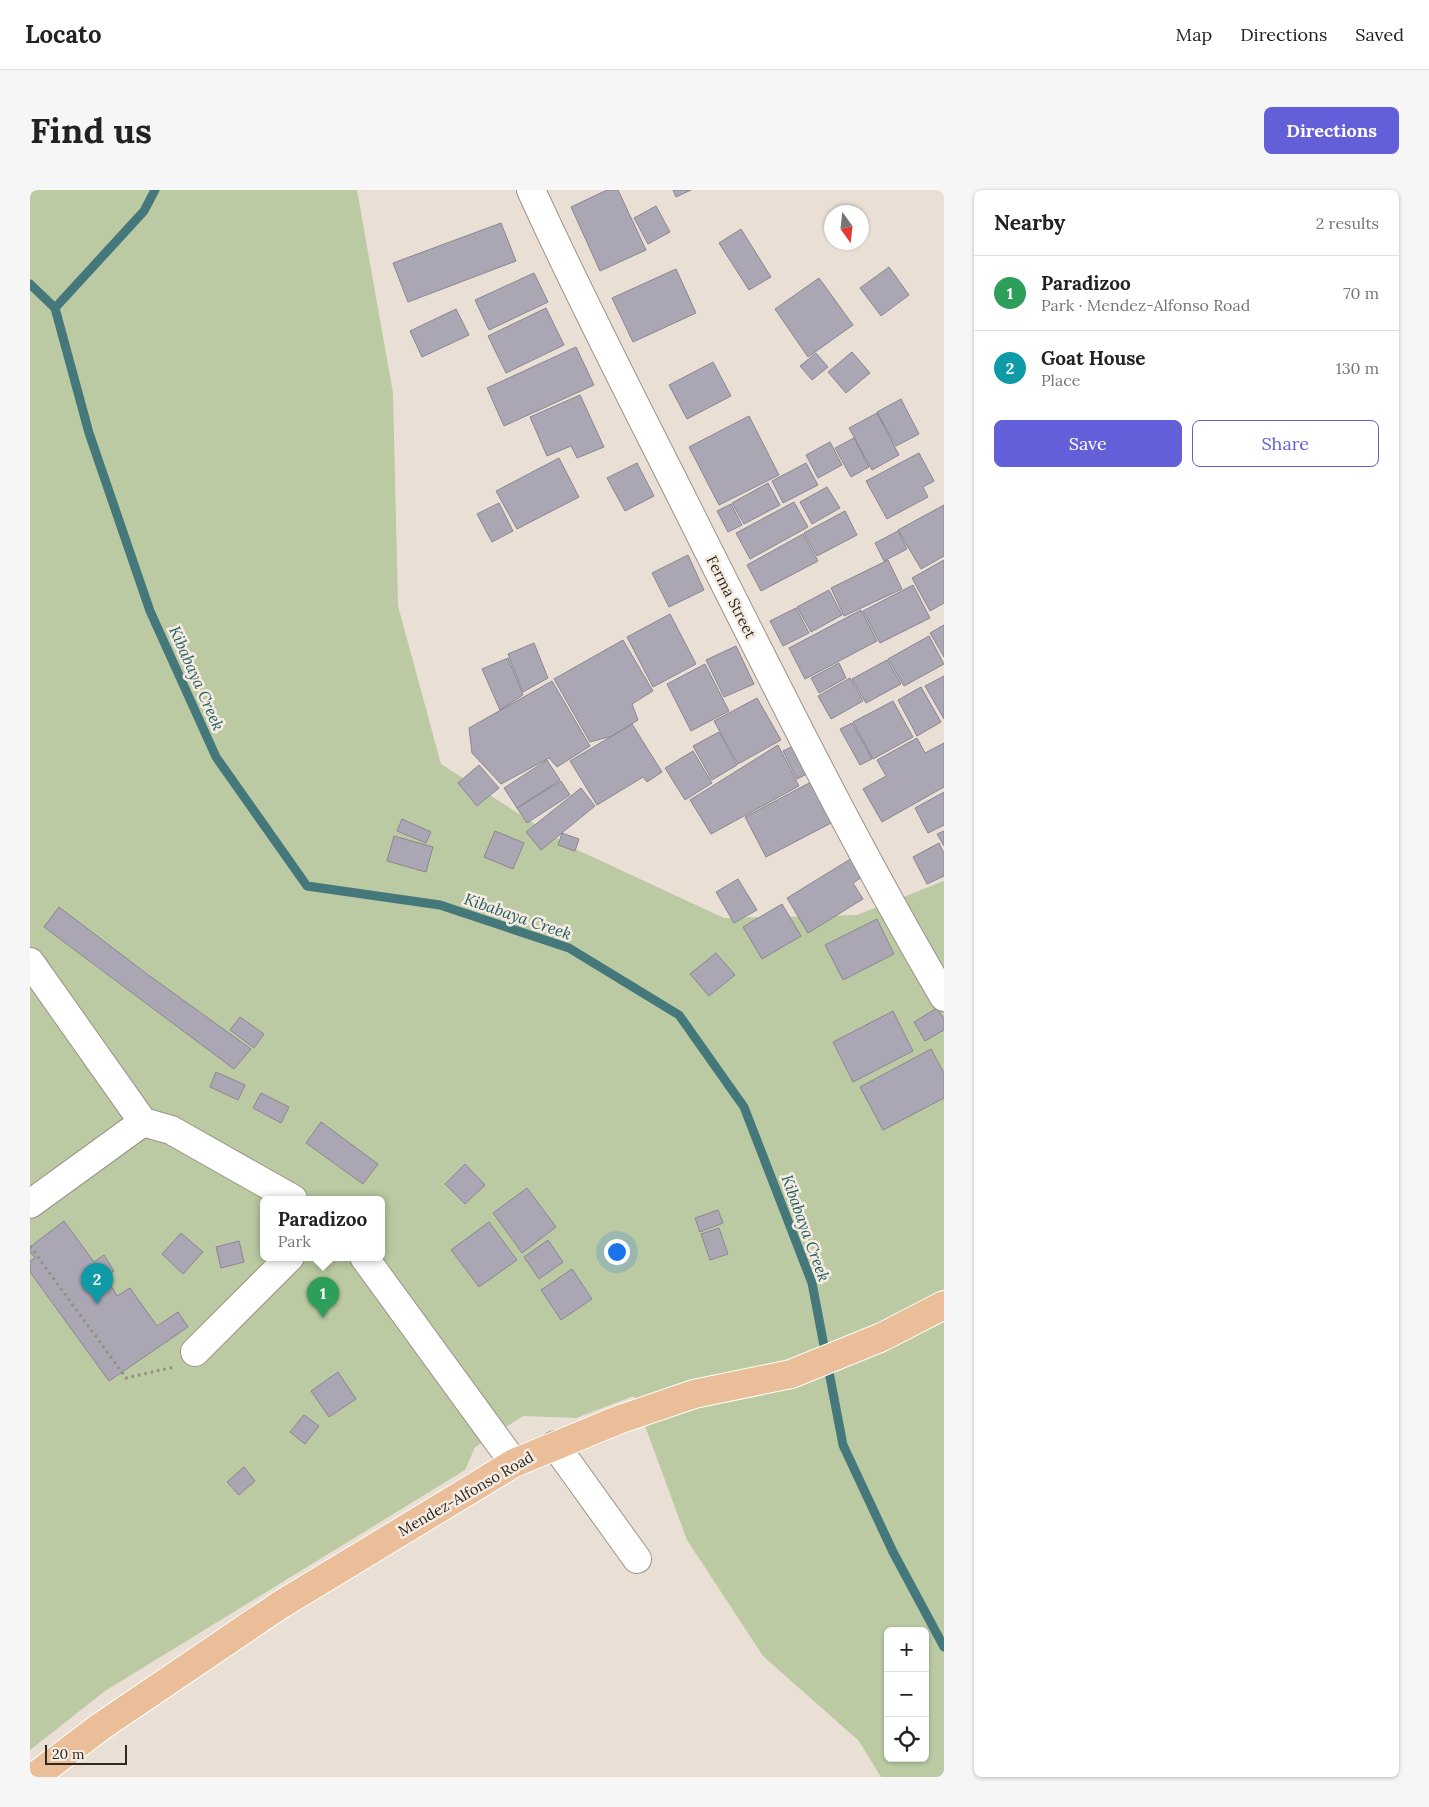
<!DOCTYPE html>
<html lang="en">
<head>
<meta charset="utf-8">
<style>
	body { margin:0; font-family:Lora,serif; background:#f6f6f6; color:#222 }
	.controls { position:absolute; right:15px; bottom:15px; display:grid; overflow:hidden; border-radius:8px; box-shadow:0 1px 4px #0004 }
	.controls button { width:45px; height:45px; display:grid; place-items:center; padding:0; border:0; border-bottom:1px solid #e0e0e0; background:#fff; color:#222; font:25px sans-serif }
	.compass { position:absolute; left:794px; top:15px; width:45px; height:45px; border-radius:50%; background:#fff; box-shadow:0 1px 4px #0004; rotate:165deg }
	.scale { position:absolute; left:15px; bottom:12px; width:82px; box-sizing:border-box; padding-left:5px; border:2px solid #2c2823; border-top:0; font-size:14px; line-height:18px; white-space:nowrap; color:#2c2823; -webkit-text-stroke:4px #f7ece1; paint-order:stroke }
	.you { position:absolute; left:586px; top:1061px; width:18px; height:18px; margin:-12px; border:4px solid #fff; border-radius:50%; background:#1a73e8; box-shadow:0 0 0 8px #1a73e833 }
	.badge { display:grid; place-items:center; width:32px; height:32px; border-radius:50%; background:#625fd8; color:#fff; font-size:16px; font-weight:700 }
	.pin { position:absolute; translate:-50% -41px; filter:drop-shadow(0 1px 2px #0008) }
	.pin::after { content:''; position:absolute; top:26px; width:18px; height:15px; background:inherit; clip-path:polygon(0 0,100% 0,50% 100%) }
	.popup { position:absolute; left:230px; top:1006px; width:125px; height:65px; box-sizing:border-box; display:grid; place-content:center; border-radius:8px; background:#fff; filter:drop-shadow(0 1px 4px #0005); font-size:16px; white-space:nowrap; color:#767676 }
	.popup b { font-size:19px; color:#222 }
	.popup::after { content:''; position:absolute; left:50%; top:100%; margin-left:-10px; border:10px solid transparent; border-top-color:#fff }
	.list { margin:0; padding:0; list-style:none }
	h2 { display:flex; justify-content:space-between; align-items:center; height:65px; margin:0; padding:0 20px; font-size:21px }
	h2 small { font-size:16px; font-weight:400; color:#767676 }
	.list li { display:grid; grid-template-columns:32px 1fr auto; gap:15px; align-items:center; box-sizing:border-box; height:75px; padding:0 20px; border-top:1px solid #e0e0e0 }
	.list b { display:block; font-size:19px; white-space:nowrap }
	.list p { margin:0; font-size:16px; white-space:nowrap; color:#767676 }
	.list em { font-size:16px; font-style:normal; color:#767676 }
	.actions { display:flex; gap:10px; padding:15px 20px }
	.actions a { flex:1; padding:11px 0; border:1px solid #625fd8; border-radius:8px; text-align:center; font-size:18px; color:#625fd8 }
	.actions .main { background:#625fd8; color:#fff }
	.icon { flex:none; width:28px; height:28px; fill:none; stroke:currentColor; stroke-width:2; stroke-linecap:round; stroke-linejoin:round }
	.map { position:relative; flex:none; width:914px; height:1587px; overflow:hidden; border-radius:8px }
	header { display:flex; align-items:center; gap:30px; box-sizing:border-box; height:70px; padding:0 25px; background:#fff; border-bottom:1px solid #e0e0e0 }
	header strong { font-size:24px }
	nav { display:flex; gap:28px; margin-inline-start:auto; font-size:18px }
	.intro { display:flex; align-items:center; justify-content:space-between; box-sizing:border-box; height:120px; padding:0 30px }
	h1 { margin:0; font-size:35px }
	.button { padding:12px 22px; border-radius:8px; background:#625fd8; color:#fff; font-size:18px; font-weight:700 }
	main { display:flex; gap:30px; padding:0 30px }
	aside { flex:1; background:#fff; border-radius:8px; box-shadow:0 1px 4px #0004 }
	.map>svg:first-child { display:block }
</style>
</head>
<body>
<header>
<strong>Locato</strong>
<nav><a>Map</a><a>Directions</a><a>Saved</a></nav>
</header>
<div class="intro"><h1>Find us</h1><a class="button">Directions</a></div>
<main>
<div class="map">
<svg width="914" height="1587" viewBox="0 0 914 1587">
	<rect width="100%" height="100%" fill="#eadfd4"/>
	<path fill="#bbcaa2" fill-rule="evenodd" d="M 0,0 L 327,0 L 363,203 L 368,416 L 411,574 L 541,657 L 694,728 L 827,725 L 914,691 L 914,1587 L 851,1587 L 829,1551 L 733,1466 L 657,1350 L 604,1206 L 546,1228 L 493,1226 L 445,1257 L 435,1280 L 75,1501 L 0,1560 ZM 234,1009 L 352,1009 L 352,1067 L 234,1067 ZM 858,1441 L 895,1441 L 895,1568 L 858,1568 Z"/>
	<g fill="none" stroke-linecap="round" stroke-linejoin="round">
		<path stroke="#45787a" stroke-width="9" d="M 0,94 L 25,118 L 59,243 L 120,421 L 186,567 L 277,696 L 410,715 L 539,758 L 649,825 L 714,917 L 782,1093 L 813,1255 L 863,1362 L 914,1457
			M 25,118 L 114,21 L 125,0"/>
	</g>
	<path fill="#aba6b3" stroke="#8a8692" d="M 577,0 L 588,0 L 616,60 L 570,81 L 541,17 Z
		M 643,0 L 661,0 L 646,7 Z
		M 626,16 L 640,42 L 618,54 L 604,28 Z
		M 471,33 L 486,71 L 378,112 L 363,73 Z
		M 711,39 L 741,87 L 719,100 L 689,53 Z
		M 859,77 L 879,105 L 851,126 L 830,98 Z
		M 646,79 L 666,123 L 603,152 L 582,108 Z
		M 504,83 L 518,112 L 459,140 L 445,110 Z
		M 789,88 L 823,135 L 778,167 L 745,119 Z
		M 516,118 L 534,155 L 476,183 L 458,146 Z
		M 426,119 L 439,145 L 392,167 L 380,141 Z
		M 546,157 L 564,195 L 474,236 L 457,198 Z
		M 822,162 L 840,183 L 816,203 L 798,182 Z
		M 786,163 L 798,177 L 782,190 L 770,176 Z
		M 683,172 L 701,206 L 657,229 L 639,195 Z
		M 550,205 L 574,257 L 547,268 L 541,256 L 517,266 L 500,227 Z
		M 871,209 L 889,244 L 866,256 L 847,222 Z
		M 847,223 L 869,265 L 842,280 L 819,238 Z
		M 719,226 L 749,285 L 689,315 L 659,257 Z
		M 824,248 L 839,277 L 821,287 L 805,258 Z
		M 800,252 L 812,275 L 788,288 L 776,265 Z
		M 889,263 L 904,291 L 893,297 L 898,307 L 857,329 L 836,291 Z
		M 529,268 L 549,307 L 487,339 L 466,301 Z
		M 607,273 L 624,306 L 595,321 L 577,288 Z
		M 776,273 L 788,295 L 753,313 L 742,291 Z
		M 738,293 L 750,315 L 714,334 L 702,313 Z
		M 797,297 L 810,318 L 782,334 L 770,312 Z
		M 764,312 L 778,337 L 720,369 L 706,343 Z
		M 469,313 L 483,341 L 462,352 L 447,324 Z
		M 701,314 L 712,335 L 698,342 L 687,321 Z
		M 914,315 L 914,366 L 891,379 L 868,340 Z
		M 815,321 L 827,345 L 787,366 L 774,343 Z
		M 868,341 L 877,359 L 854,371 L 845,353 Z
		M 773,344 L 788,371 L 731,401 L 717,375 Z
		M 658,365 L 674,400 L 639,417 L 622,383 Z
		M 858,370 L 872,399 L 814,426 L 801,398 Z
		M 914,370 L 914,413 L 900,421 L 882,388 Z
		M 883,395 L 900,428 L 850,453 L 833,421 Z
		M 799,400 L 812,425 L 781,442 L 767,417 Z
		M 766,418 L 779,443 L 753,456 L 740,431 Z
		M 831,420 L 847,451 L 775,489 L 759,458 Z
		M 640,424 L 666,474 L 623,497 L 597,447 Z
		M 914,435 L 914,467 L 900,443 Z
		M 899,446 L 914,474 L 874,496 L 858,469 Z
		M 593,450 L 623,501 L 602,514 L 608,530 L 582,546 L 560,552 L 524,489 Z
		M 504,453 L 518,488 L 493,502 L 478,464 Z
		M 706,456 L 724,494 L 694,507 L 676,470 Z
		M 478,468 L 493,505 L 470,520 L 452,479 Z
		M 857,470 L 871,494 L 836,513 L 822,489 Z
		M 809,473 L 816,488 L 789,503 L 781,488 Z
		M 675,474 L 699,521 L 661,541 L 637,494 Z
		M 914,486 L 914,529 L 895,496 Z
		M 820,488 L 833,511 L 801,529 L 788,506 Z
		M 522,491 L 560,556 L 527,577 L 519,568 L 471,594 L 442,563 L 439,538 Z
		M 891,497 L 911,532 L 887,546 L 868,510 Z
		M 727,508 L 751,550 L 708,574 L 684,531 Z
		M 863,511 L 883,547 L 843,569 L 823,532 Z
		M 822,533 L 842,569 L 830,575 L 810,539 Z
		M 602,534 L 632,582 L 617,592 L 613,587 L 567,615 L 540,571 Z
		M 689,542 L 707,575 L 682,590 L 663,556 Z
		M 887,548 L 895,563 L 914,553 L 914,597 L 852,632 L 833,599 L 856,586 L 847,570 Z
		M 748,555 L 769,596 L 681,644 L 660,610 Z
		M 765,555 L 779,583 L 767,589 L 753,561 Z
		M 663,561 L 682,593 L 655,610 L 635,578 Z
		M 517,570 L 530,590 L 487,618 L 474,598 Z
		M 449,575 L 469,598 L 447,616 L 428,593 Z
		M 531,591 L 540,605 L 497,633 L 487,618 Z
		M 783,591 L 805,631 L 736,667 L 715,627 Z
		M 551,598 L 565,616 L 511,660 L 496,642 Z
		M 914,602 L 914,635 L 898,643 L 885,618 Z
		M 372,629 L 401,642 L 396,653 L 367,641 Z
		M 465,641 L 494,653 L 483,679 L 454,667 Z
		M 914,641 L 914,656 L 907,644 Z
		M 532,643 L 549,649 L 545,661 L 528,655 Z
		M 364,646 L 403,657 L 396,682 L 357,671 Z
		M 909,653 L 914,663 L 914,686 L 897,694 L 883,667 Z
		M 827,665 L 838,683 L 823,693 L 833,709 L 778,743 L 757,708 Z
		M 708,689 L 727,720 L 704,733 L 686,702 Z
		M 752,714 L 771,746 L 732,769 L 713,737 Z
		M 29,717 L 117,784 L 221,859 L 204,879 L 14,737 Z
		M 847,729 L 864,764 L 813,790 L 795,755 Z
		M 686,763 L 705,785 L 679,806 L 660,784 Z
		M 907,818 L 914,829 L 914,840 L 895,851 L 884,832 Z
		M 863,821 L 883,861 L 823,892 L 803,852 Z
		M 210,827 L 234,844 L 224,858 L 200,840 Z
		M 901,859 L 914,883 L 914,908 L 853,940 L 830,897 Z
		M 186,882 L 215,895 L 208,910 L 180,897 Z
		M 231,903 L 259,917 L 251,933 L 223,918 Z
		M 291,932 L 348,974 L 333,994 L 276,953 Z
		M 435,974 L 455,995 L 435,1014 L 415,994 Z
		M 497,998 L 526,1037 L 492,1063 L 463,1023 Z
		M 688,1020 L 693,1033 L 670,1042 L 665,1028 Z
		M 34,1031 L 64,1072 L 74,1065 L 84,1081 L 76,1087 L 87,1106 L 100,1098 L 127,1136 L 148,1122 L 158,1137 L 79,1191 L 0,1082 L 0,1071 L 5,1068 L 0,1062 L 0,1057 Z
		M 459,1032 L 487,1070 L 449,1097 L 421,1060 Z
		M 689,1038 L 698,1064 L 680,1070 L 671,1044 Z
		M 151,1043 L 173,1062 L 153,1084 L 132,1064 Z
		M 518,1050 L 533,1072 L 509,1089 L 494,1067 Z
		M 209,1051 L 214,1072 L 191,1078 L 186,1057 Z
		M 542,1079 L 562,1109 L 531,1130 L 511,1100 Z
		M 308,1182 L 326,1209 L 299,1227 L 281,1201 Z
		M 274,1225 L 289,1236 L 275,1254 L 260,1242 Z
		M 214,1277 L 225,1291 L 209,1305 L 197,1292 Z"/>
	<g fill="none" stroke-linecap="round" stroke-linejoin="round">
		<defs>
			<path id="minor" d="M 501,0 C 555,119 616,235 674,352 C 751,505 827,659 914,807
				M 0,772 L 113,932 L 141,940 L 263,1009
				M 0,1014 L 113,932
				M 334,1067 L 484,1273
				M 165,1162 L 260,1067
				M 525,1255 L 607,1369"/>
			<path id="major" d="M 4,1587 L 70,1537 L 250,1415 L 484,1273 L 588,1230 L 664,1204 L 761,1184 L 852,1147 L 914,1115"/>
		</defs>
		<use href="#minor" stroke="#9c9287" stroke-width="30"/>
		<use href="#major" stroke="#fff" stroke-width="30"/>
		<path stroke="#948c84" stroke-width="3" stroke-dasharray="2.5 4" stroke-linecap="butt" d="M 0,1056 L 96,1188 L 144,1177"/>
		<use href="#minor" stroke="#fff" stroke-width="28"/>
		<use href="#major" stroke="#e9be98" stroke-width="28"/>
	</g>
	<g text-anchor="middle" stroke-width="5" stroke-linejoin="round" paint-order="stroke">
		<g font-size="15" fill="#2c2823" stroke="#f7ece1">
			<text transform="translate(701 407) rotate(63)" y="5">Ferma Street</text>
			<text transform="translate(436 1304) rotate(-30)" y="5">Mendez-Alfonso Road</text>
		</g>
		<g font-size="16" font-style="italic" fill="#226164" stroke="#f7ece1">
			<text transform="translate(167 488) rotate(66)" y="6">Kibabaya Creek</text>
			<text transform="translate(488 726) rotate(19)" y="6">Kibabaya Creek</text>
			<text transform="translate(776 1038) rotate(70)" y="6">Kibabaya Creek</text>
		</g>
	</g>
</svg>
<div class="controls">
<button>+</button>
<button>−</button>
<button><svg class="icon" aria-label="locate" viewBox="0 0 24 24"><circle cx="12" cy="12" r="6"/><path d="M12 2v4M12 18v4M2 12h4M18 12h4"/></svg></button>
</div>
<svg class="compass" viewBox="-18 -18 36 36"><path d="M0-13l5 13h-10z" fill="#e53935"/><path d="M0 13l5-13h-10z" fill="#767676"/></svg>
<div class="scale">20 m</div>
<div class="you"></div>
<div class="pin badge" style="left:293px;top:1128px;background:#2e9e5b">1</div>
<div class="popup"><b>Paradizoo</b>Park</div>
<div class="pin badge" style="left:67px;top:1114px;background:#0f9aa8">2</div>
</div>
<aside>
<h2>Nearby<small>2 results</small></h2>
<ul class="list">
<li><span class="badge" style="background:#2e9e5b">1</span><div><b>Paradizoo</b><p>Park · Mendez-Alfonso Road</p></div><em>70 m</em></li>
<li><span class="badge" style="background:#0f9aa8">2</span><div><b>Goat House</b><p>Place</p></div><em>130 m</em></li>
</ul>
<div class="actions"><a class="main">Save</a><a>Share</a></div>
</aside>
</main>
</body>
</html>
